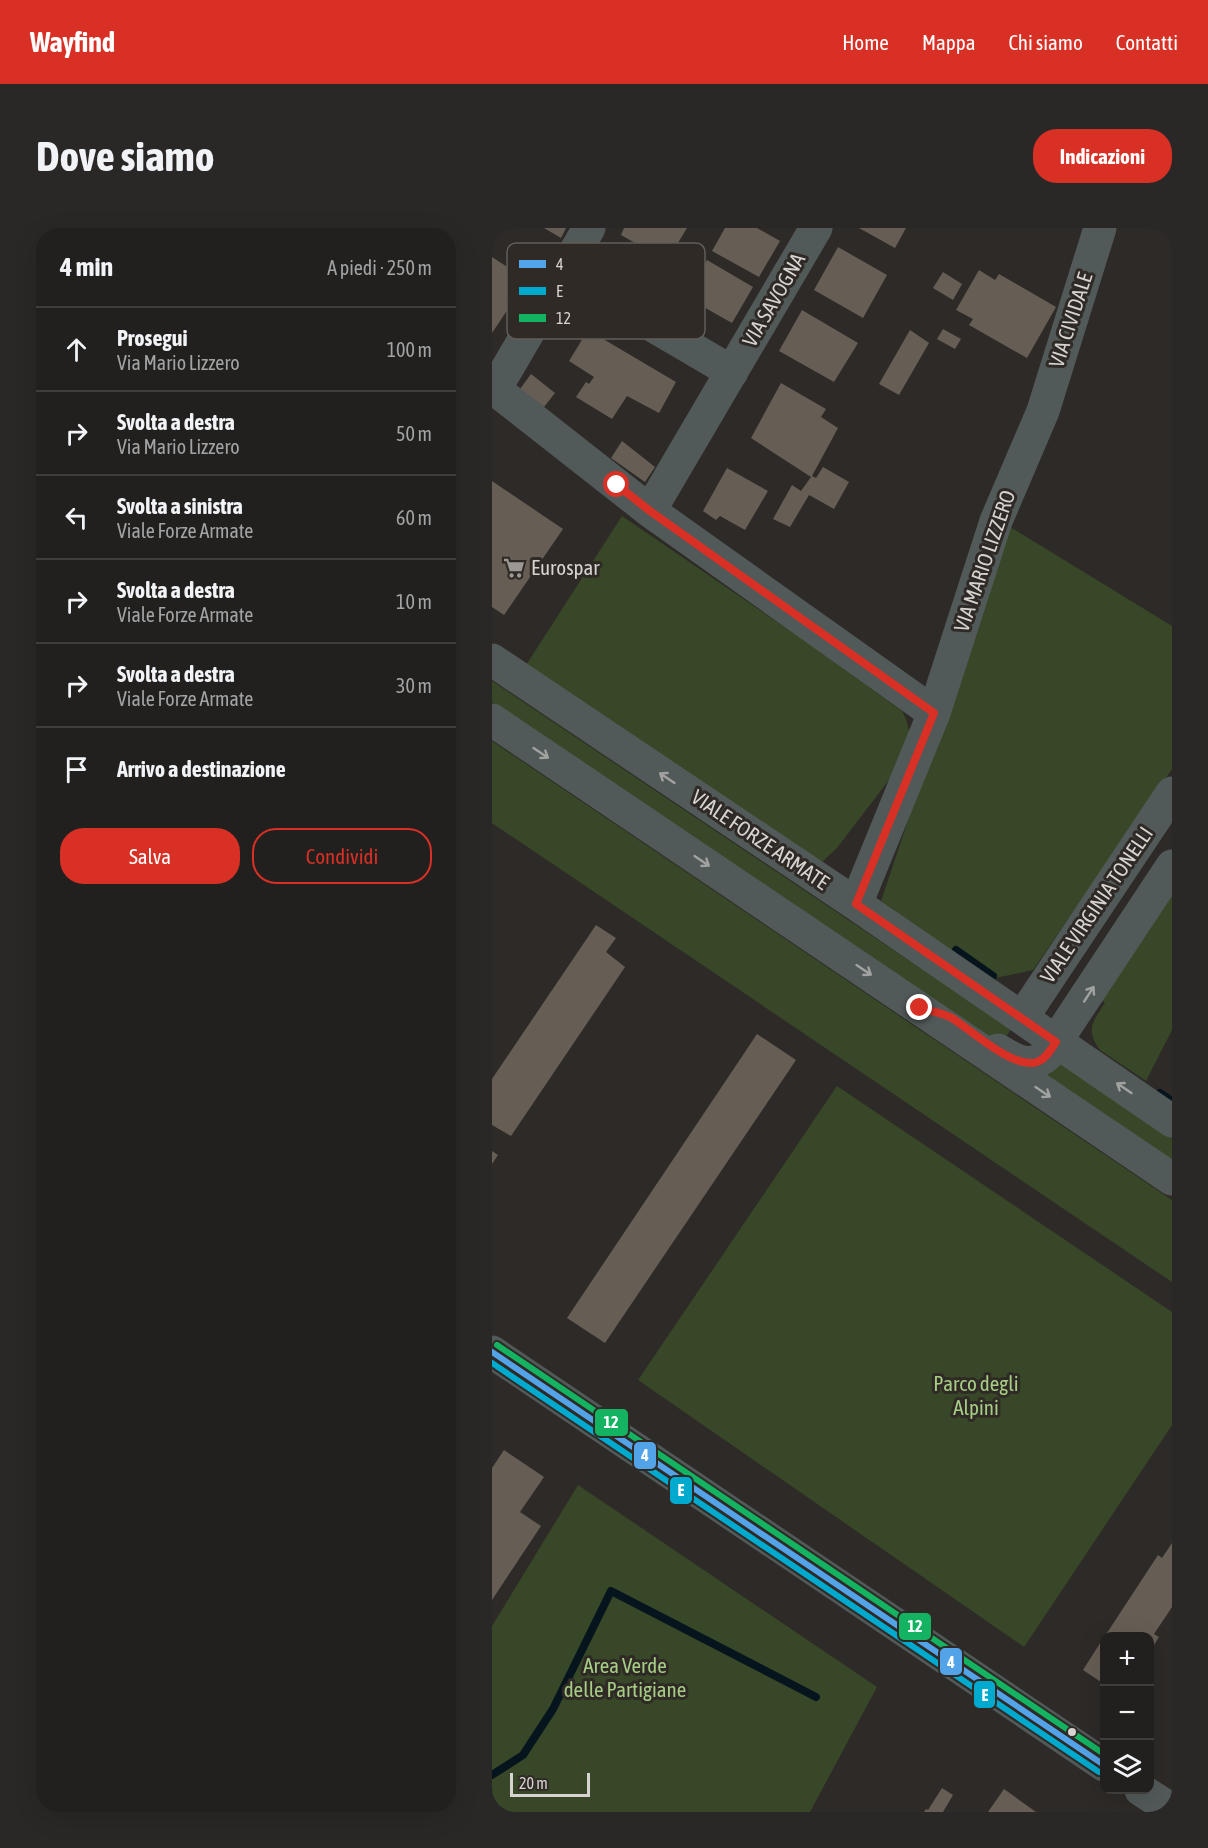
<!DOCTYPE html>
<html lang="it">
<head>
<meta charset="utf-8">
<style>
	body { margin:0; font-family:"Asap Condensed",sans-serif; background:#2a2827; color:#f1f3f6 }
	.controls { position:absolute; right:18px; bottom:18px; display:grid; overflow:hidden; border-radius:12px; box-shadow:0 6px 24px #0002 }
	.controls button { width:54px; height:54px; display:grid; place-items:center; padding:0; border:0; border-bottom:2px solid #3f3e3c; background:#22201e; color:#f1f3f6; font:30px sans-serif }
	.scale { position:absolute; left:18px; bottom:15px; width:80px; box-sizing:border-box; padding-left:6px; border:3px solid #d7d3d1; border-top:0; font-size:16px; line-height:21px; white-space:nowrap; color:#d7d3d1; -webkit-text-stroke:4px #2f2a26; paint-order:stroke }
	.stop { position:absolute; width:18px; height:18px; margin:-14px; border:4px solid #d93025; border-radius:50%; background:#fff }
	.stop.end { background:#d93025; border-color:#fff; box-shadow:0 2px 6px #0008 }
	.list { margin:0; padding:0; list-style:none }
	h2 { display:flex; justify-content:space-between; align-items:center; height:78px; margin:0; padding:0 24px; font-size:26px }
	h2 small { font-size:20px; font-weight:400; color:#a2a3a4 }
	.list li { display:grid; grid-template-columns:39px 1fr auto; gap:18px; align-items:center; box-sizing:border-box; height:84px; padding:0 24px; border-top:2px solid #3f3e3c }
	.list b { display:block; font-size:22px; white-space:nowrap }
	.list p { margin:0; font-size:20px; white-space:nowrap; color:#a2a3a4 }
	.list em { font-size:20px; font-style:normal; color:#a2a3a4 }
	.actions { display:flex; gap:12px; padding:18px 24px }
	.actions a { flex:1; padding:14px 0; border:2px solid #d93025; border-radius:24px; text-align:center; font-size:21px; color:#d93025 }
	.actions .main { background:#d93025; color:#fff }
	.icon { flex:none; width:33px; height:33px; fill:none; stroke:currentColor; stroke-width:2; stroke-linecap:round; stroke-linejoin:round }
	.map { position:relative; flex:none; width:680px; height:1584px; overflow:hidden; border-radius:24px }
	header { display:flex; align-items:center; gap:36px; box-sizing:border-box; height:84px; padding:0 30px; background:#d93025; color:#fff }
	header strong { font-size:28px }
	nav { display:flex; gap:33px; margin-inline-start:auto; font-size:21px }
	.intro { display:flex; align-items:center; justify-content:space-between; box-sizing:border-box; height:144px; padding:0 36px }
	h1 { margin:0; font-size:42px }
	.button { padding:15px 27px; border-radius:24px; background:#d93025; color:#fff; font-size:21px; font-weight:700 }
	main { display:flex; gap:36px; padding:0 36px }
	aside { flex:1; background:#22201e; border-radius:24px; box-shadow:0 6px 24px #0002 }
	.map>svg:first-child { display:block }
</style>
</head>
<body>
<header>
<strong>Wayfind</strong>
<nav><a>Home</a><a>Mappa</a><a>Chi siamo</a><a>Contatti</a></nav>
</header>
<div class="intro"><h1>Dove siamo</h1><a class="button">Indicazioni</a></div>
<main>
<aside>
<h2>4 min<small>A piedi · 250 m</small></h2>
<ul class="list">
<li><svg class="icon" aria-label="ahead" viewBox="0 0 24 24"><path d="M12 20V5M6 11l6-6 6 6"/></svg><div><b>Prosegui</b><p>Via Mario Lizzero</p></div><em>100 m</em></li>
<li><svg class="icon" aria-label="right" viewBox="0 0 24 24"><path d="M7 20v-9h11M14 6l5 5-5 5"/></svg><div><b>Svolta a destra</b><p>Via Mario Lizzero</p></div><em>50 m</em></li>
<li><svg class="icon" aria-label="left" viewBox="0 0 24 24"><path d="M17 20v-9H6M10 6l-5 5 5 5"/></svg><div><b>Svolta a sinistra</b><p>Viale Forze Armate</p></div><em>60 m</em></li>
<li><svg class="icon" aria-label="right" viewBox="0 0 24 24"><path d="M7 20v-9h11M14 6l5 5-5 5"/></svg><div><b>Svolta a destra</b><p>Viale Forze Armate</p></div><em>10 m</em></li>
<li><svg class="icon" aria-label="right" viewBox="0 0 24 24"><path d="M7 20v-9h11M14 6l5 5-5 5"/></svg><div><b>Svolta a destra</b><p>Viale Forze Armate</p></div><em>30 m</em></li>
<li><svg class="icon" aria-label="arrive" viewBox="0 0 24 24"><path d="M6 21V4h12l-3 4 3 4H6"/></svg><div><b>Arrivo a destinazione</b></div></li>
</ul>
<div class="actions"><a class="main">Salva</a><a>Condividi</a></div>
</aside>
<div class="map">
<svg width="680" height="1584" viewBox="0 0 680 1584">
	<rect width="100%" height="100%" fill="#2d2a28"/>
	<path fill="#374727" d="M 130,288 L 307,409 L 410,483 C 418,497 419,511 416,527 L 345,620 L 329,635 L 34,437 Z
		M 515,297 L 680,398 L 680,541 L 541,742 L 499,751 L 389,673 Z
		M 0,453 L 519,801 L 509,816 L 0,474 Z
		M 0,513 L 680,972 L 680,1054 L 0,595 Z
		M 680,654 L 680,802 L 654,853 L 608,822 C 593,802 601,793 613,775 L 604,768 Z
		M 564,832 L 680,910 L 680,936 L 552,850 Z
		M 345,858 L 680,1084 L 680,1197 L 532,1419 L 146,1152 Z
		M 86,1257 L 385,1459 L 318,1584 L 0,1584 L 0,1398 Z"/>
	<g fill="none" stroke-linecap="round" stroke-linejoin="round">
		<path stroke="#06151d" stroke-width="8" d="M 464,722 L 501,748
			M 668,865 L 680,873
			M 0,1547 L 31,1527 L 61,1481 L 119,1363 L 324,1469"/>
	</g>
	<path fill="#665e54" d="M 52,0 L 74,0 L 69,10 Z
		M 132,0 L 195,0 L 175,33 L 129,7 Z
		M 233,0 L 265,0 L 288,13 L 267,49 L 220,23 Z
		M 367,0 L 414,0 L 403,20 Z
		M 346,19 L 395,47 L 371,90 L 322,62 Z
		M 0,29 L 32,50 L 14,75 L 18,78 L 0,105 Z
		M 215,32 L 261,59 L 240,95 L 194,69 Z
		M 487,42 L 503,52 L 507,46 L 564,79 L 535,130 L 477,97 L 481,91 L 464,82 Z
		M 451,44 L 470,56 L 461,72 L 441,60 Z
		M 310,82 L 366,115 L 342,154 L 287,123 Z
		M 451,101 L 469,111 L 463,121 L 445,111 Z
		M 96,102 L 184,154 L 167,185 L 135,168 L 120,191 L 84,169 L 94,154 L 97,156 L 102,149 L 77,133 Z
		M 418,102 L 437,115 L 407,167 L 387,156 Z
		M 39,146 L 63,165 L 52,179 L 28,161 Z
		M 289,155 L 334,181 L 329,189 L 346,200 L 320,248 L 324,250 L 331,239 L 357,254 L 342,281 L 317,267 L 298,299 L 281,291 L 300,257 L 309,263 L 319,249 L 259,210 Z
		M 130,213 L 163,239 L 153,254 L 119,230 Z
		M 235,240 L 276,263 L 253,302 L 228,288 L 224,292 L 211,283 Z
		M 0,253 L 71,301 L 12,387 L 0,379 Z
		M 104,697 L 124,710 L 114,724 L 133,739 L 19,908 L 0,897 L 0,851 Z
		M 265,806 L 304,832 L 113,1115 L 75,1090 Z
		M 0,923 L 6,927 L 0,936 Z
		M 12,1222 L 52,1249 L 28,1284 L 49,1298 L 0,1372 L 0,1240 Z
		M 680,1315 L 680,1379 L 662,1406 L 667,1409 L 658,1423 L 658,1408 L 613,1408 L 666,1327 L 670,1330 Z
		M 612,1409 L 612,1456 L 591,1442 Z
		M 450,1560 L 461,1567 L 451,1584 L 432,1584 L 434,1581 L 436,1582 Z
		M 512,1561 L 544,1584 L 496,1584 Z"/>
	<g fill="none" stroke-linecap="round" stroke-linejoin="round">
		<path stroke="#525a59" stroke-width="33" d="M 71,45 L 240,144
			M 12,146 L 97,0
			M 0,159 L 158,283 L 442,485 L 364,676
			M 166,269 L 324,0
			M 0,432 L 364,676 L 680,893
			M 442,485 L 504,293 L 551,183 L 608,0
			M 0,492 L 680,951
			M 530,790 L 680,565
			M 506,822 C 522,832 539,842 555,827 L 680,638
			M 0,1124 L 612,1537
			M 649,1562 L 680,1582"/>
		<defs>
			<path id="bus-1" d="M 0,1124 L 612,1537"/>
			<path id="bus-2" d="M 0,1135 L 607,1544"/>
			<path id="bus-3" d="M 5,1117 L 612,1526"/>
		</defs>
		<use href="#bus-1" stroke="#2f2a26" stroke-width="10"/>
		<use href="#bus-2" stroke="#2f2a26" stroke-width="10"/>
		<use href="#bus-3" stroke="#2f2a26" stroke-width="10"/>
		<use href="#bus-1" stroke="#53a3e8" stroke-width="6"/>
		<use href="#bus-2" stroke="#00a9ce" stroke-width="6"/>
		<use href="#bus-3" stroke="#13b361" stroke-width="6"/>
	</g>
	<defs><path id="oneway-shaft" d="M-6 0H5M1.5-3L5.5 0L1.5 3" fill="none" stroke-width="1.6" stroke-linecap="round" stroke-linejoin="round" transform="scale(1.5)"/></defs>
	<g stroke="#a2a3a1">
		<use href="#oneway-shaft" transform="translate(49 525) rotate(34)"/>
		<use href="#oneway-shaft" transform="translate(175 550) rotate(-146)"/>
		<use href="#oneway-shaft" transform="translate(210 633) rotate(34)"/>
		<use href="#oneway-shaft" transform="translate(372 742) rotate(34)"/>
		<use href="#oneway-shaft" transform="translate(597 766) rotate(-57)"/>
		<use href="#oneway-shaft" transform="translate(632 860) rotate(-146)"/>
		<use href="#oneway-shaft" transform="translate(551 864) rotate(34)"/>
	</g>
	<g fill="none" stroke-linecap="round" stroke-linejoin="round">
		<path stroke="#d93025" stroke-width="8" d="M 125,257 L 158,283 L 442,485 L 364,676 L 564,814 C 559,821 554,831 545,834 C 522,842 479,802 460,790 C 451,785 438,783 428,780"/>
	</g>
	<defs>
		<symbol id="supermarket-bare" viewBox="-9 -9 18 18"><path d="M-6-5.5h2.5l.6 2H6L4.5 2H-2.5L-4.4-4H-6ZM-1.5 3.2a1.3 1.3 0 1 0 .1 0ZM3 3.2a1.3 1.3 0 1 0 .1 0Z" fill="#9c9896" stroke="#2f2a26" stroke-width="2.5" paint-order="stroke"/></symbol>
	</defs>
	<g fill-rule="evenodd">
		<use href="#supermarket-bare" x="7" y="325" width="30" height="30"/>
	</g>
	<circle fill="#d7d3d1" stroke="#2f2a26" stroke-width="2" cx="580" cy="1504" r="5"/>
	<g text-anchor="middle" stroke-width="6" stroke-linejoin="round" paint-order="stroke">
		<g font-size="21" fill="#d7d3d1" stroke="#2f2a26">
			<text transform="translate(282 72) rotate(-60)" y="7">VIA SAVOGNA</text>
			<text transform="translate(579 92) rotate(-72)" y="7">VIA CIVIDALE</text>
			<text transform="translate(493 333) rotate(-71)" y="7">VIA MARIO LIZZERO</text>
			<text transform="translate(268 612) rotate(34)" y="7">VIALE FORZE ARMATE</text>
			<text transform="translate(605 677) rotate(-56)" y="7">VIALE VIRGINIA TONELLI</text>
		</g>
		<g font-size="21" fill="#d7d3d1" stroke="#2f2a26" text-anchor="start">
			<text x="39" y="347">Eurospar</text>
		</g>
		<g font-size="21" fill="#a6cd84" stroke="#2f2a26">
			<text x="484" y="1163">Parco degli<tspan x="484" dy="24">Alpini</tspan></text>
			<text x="133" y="1445">Area Verde<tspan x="133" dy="24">delle Partigiane</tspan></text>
		</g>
	</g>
	<rect x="15" y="15" width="198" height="96" rx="9" fill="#2f2a26" stroke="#615d59" stroke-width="1.5"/>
	<rect x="27" y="32" width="27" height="8" fill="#53a3e8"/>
	<rect x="27" y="59" width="27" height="8" fill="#00a9ce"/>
	<rect x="27" y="86" width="27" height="8" fill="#13b361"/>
	<g font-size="16" fill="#d7d3d1">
		<text x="64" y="42">4</text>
		<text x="64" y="69">E</text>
		<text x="64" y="96">12</text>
	</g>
	<g stroke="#2f2a26" stroke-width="2">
		<rect x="102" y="1180" width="35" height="29" rx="6" fill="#13b361"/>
		<rect x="141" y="1213" width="24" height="29" rx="6" fill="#53a3e8"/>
		<rect x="177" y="1248" width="24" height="29" rx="6" fill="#00a9ce"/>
		<rect x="406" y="1384" width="34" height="29" rx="6" fill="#13b361"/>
		<rect x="447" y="1419" width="24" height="29" rx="6" fill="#53a3e8"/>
		<rect x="481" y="1452" width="23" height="29" rx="6" fill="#00a9ce"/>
	</g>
	<g font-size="16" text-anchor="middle" font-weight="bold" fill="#fff">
		<text x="119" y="1200">12</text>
		<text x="153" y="1233">4</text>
		<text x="189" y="1268">E</text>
		<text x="423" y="1404">12</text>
		<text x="459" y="1440">4</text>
		<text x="493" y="1473">E</text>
	</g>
</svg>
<div class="controls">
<button>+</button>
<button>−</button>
<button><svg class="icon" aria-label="layers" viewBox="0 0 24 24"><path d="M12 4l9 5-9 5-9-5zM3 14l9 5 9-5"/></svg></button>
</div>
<div class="scale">20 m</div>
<div class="stop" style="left:125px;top:257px"></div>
<div class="stop end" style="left:428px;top:780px"></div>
</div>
</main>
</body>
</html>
